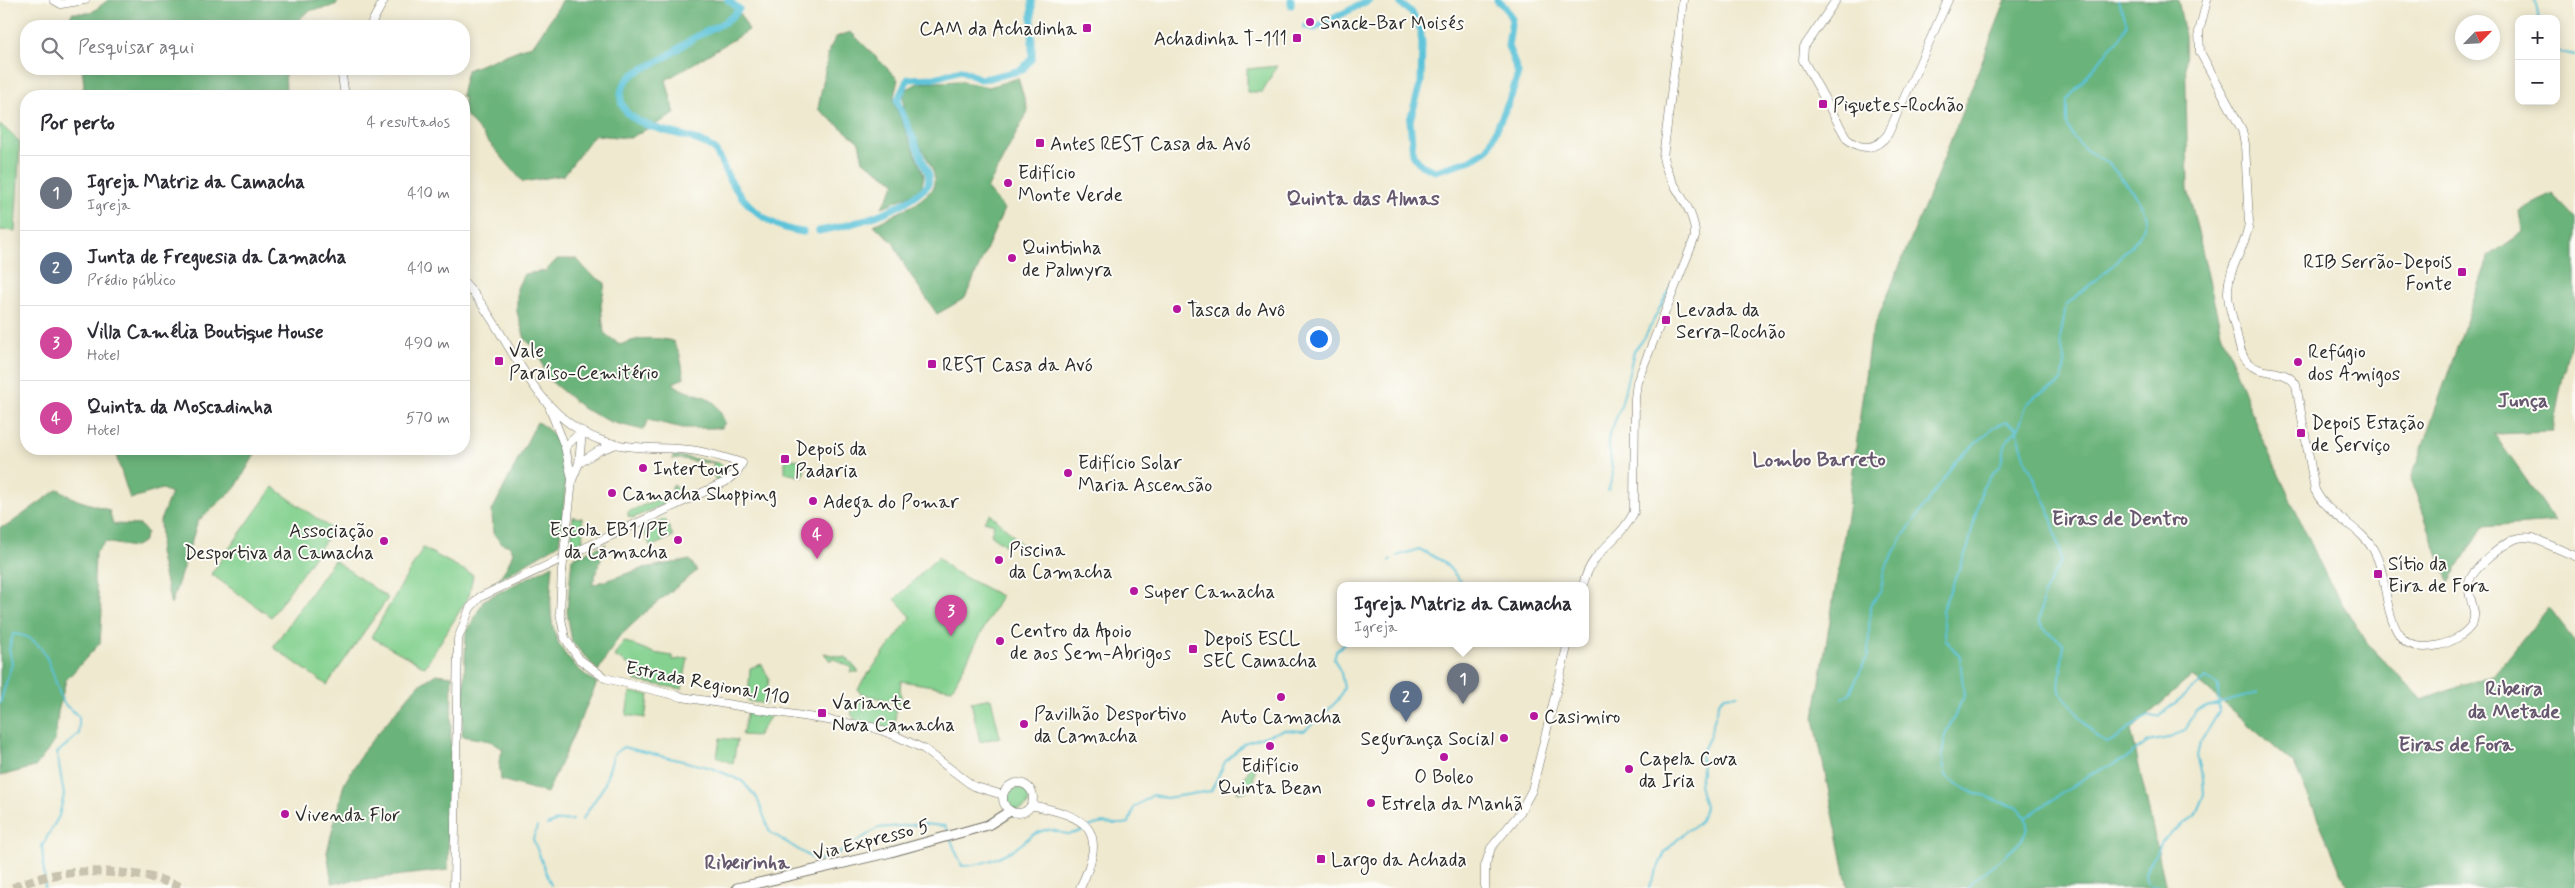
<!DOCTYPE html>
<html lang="pt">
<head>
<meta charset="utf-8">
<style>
	body { margin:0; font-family:Mynerve,sans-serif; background:#f2f2f3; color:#2b2b33 }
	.controls { position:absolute; right:15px; top:15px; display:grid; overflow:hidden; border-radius:10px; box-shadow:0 2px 12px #0003 }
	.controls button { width:45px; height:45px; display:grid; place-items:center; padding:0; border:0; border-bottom:1px solid #e1e1e2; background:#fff; color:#2b2b33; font:25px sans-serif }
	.compass { position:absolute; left:2455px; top:15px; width:45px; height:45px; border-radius:50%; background:#fff; box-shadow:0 2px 12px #0003; rotate:65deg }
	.you { position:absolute; left:1318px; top:338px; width:18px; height:18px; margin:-12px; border:4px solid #fff; border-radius:50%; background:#1a73e8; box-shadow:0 0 0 8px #1a73e833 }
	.badge { display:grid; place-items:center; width:32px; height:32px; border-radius:50%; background:#7c3aed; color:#fff; font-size:16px; font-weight:700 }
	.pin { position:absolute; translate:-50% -41px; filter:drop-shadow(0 1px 2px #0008) }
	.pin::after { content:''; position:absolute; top:26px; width:18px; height:15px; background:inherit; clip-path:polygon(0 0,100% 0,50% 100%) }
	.popup { position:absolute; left:1337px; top:582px; width:252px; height:65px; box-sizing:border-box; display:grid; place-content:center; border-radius:10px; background:#fff; filter:drop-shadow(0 1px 4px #0005); font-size:16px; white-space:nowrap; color:#7c7c81 }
	.popup b { font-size:19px; color:#2b2b33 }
	.popup::after { content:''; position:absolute; left:50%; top:100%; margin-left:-10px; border:10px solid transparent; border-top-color:#fff }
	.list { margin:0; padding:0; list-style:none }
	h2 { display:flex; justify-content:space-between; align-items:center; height:65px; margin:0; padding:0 20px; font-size:21px }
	h2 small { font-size:16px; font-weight:400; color:#7c7c81 }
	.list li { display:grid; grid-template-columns:32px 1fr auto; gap:15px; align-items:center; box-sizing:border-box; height:75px; padding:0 20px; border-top:1px solid #e1e1e2 }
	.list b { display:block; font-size:19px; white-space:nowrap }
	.list p { margin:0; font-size:16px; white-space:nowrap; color:#7c7c81 }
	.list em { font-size:16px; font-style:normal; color:#7c7c81 }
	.icon { flex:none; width:28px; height:28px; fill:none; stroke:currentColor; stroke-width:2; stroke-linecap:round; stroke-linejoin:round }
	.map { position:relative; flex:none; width:2575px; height:888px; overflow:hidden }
	.search { position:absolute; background:#fff; box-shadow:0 2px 12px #0003; left:20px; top:20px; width:450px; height:55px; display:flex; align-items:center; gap:12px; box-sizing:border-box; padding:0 18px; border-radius:20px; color:#7c7c81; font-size:19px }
	.panel { position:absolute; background:#fff; box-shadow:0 2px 12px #0003; left:20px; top:90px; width:450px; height:365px; border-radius:20px }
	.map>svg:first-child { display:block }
</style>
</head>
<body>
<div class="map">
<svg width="2575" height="888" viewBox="0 0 2575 888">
	<rect width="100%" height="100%" fill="#fdfcf7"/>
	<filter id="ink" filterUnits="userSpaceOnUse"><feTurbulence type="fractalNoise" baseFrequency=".02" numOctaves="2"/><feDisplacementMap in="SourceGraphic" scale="10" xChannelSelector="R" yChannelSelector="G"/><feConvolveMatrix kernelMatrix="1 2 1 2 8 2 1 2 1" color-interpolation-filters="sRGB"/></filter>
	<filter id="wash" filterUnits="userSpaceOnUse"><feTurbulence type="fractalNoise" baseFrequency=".0096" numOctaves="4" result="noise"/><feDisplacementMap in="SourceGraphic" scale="20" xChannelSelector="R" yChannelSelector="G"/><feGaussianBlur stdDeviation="1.12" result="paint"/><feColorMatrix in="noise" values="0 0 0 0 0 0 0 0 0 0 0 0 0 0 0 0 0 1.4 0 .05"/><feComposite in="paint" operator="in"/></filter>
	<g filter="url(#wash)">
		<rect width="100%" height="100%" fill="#efe9cf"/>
		<path fill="#84d190" stroke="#587e5e" d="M 1277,66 L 1262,92 L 1247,92 L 1247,69 Z
			M 0,124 L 20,142 L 15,231 L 0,230 Z
			M 673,455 L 718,463 L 728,470 L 728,474 L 716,480 L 710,468 L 714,466 L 712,462 C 702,464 687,459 675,458 L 673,460 Z
			M 788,459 L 806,460 L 803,477 L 785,473 L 785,461 Z
			M 673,485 L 678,488 L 681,496 L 633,518 L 628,516 L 628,512 L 671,493 Z
			M 273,487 L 333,530 L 271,617 L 211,574 Z
			M 990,514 L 1008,530 L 1024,548 L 1022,550 L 1011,541 L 1006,546 L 991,535 L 994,524 L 984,521 Z
			M 573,517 L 582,518 L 583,546 L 571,551 Z
			M 665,519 L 673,536 L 651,547 L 643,530 Z
			M 423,548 L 473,575 L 469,596 L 425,667 L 371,637 Z
			M 938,557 L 953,571 L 1001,596 L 952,689 L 901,681 L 900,690 L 902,705 L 860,693 L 858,690 L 862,682 L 911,617 L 895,599 Z
			M 334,560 L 388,598 L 327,685 L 273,647 Z
			M 624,641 L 654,653 L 672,656 L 673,660 L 688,658 L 682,689 L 635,681 L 638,670 L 614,656 Z
			M 824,653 L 844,658 L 845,656 L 859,672 L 850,672 L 852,668 L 832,658 L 830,661 Z
			M 762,664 L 769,679 L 765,704 L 748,701 L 750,668 Z
			M 630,692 L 649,695 L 645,718 L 626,715 Z
			M 991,698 L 1000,737 L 980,742 L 971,702 Z
			M 856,700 L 896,710 L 895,724 L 900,735 L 857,722 L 851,714 Z
			M 748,711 L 769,715 L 770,717 L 757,736 L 742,735 Z
			M 720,738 L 737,740 L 733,764 L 717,757 Z
			M 1253,762 L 1256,766 L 1252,787 L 1245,792 L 1237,792 Z
			M1007 799a11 11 0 1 1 22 0a11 11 0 1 1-22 0Z"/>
		<path fill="#6bb37a" stroke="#4b6f52" d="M 108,0 L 338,0 L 337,4 C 315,14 312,2 294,26 L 67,26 L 72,13 L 91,13 Z
			M 561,0 L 732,0 L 749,30 L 666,80 L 675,114 L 630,138 L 594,135 L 564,175 L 523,182 L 464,113 L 464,96 L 461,96 L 467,70 L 534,44 L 561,3 Z
			M 2006,0 L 2178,0 L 2185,36 L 2188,189 L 2221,332 L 2260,434 L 2327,578 L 2365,641 L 2422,700 L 2495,674 L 2549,607 L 2575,641 L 2575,888 L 2348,888 L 2294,764 L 2192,676 L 2131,730 L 2166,888 L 1848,888 L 1814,718 L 1848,510 L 1870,337 L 1932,188 Z
			M 851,32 L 898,79 L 893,101 L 924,175 L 922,186 L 913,194 L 882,207 L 896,183 L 863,161 L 859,142 L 818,109 L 829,50 L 836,37 Z
			M 82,69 L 285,69 L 286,94 L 285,96 L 81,96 L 84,85 Z
			M 1018,78 L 1028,111 L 987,189 L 1004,209 L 965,298 L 937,314 L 906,268 L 893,242 L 874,225 L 917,203 L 933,189 C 934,184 935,178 934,174 C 926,149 896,117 905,90 L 918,83 L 959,81 L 989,87 Z
			M 2552,194 L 2575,218 L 2575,316 L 2552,432 L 2494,434 L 2556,522 L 2483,527 L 2448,582 L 2411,479 L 2489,256 L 2523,232 L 2520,211 Z
			M 557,259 L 577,259 L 589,273 L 605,283 L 601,305 L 604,333 L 620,345 C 639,337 653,337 673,341 L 680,355 L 684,378 L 673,383 C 693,402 711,384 725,423 L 721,428 L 683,428 L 648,420 L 643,430 L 611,422 L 584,409 L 547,378 L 538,351 L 525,339 L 517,312 L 517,288 L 524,274 L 546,271 Z
			M 537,422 C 547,428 554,434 560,443 C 572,464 562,519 559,544 L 498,580 L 508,565 L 513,552 L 510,546 L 501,543 L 493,533 L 492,511 Z
			M 114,449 L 258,449 L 236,487 L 198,521 L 171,605 L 159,552 L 161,539 L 160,521 L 171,493 L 162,489 L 130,499 Z
			M 58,489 L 77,500 L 109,510 L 113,524 L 140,525 L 147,533 L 143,542 L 133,547 L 105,542 L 95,554 L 94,582 L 102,611 L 100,643 L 66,680 L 58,712 L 55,741 L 35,767 L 0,776 L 0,527 L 7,526 Z
			M 606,544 L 592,585 L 644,568 L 690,560 L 697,571 L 650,608 L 618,638 L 598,671 L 572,642 L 567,612 L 572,558 Z
			M 553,565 C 548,619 547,650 597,683 L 547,793 L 501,780 L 499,761 L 503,749 L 490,741 L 462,736 L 466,634 L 484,600 Z
			M 436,674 L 452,676 L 448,870 L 332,883 L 327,852 L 344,784 L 364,750 L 416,687 Z"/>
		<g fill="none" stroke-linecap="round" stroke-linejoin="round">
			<path stroke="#5cc3d9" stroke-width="2" d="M 2535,0 L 2539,19
				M 2556,51 L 2575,55
				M 1608,491 L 1613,475 L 1608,439 L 1621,406 L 1634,351 L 1645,337 L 1672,284
				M 1397,556 L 1419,549 L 1444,562 L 1464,585
				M 1389,561 L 1391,559
				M 1842,698 L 1850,693 L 1868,655 L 1870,606 L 1881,591 L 1884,570 L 1902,538 L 1956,461 L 1993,428 L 2006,422 L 2016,427 L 2026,461 L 2048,507 L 2060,550 L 2061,562 L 2043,594 L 2039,622 L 2046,631 L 2063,643 C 2064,660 2059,674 2059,692 C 2077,707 2085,731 2106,743 L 2118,738 L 2129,727 L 2149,716 L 2159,716 L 2206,678 L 2218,685 L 2219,712 L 2200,743 L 2197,756 L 2203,778 L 2204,795 L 2195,816 L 2170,833 L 2162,843 L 2145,872 L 2146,882 L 2152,886 L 2166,888
				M 0,703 L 12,663 L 9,649 L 13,634 C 50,636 51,676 63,702 C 67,709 76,711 79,718 L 79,734 L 57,753 L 64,795 L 59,816 L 42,846 L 45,888
				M 1323,715 L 1338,700 L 1344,688 L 1341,673 L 1334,659 L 1336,651 L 1346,643
				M 2025,818 L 2091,774 L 2125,759 L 2148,742 L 2173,737 L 2186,729 L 2196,710 L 2258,693
				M 582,820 L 604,786 L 614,754 L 623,747 L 712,768 L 742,781 L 757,798 L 770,832 L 815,860 L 831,858 L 878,828 L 923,824 L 945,826 L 949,833
				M 547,825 L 557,821 L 573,820
				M 537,827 L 533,839 L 551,885
				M 1089,827 C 1104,819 1114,827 1129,823 L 1134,807 L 1153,795 L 1166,798 L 1211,791 L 1225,762 L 1244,743 L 1284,730 L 1304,731 L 1317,720
				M 950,838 L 962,866 C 981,866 999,858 1016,848 C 1026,841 1032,833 1045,830 C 1058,827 1062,841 1085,829
				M 1649,888 L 1665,852 L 1686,831 L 1698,824 L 1702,818 L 1705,807 L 1699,785 L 1702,772 L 1701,754 L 1709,738 L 1720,700 L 1725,696 L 1738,695
				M 1968,888 C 1980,865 2052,840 2018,808 L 1967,790 L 1948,778 L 1945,773 L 1942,756 L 1945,735 L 1964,696 L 1960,657 L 1946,640 L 1942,610 L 1968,547 L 1982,488 L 2001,463 L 2006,442 L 2019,427 L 2027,404 L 2037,395 L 2055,387 L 2062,379 L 2065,363 L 2060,339 L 2066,305 L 2113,265 L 2138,238 L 2143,229 L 2146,219 L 2144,210 L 2135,194 L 2108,163 L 2086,150 L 2073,137 L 2067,124 L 2067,100 L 2111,47 L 2120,39 L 2127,24 L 2118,0"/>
			<path stroke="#5cc3d9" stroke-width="7" d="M 728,0 L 739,9 C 727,25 710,28 694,38 C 682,45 671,55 659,61 C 649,67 637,69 629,78 C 617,90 618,107 632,117 C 657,134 690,132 714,149 C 721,159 724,170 730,180 C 746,207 771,229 803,232
				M 1291,0 L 1291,5
				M 1401,4 L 1413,14 L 1420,29 L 1422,43 L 1421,83 L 1410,120 L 1413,155 L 1421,165 L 1435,171 L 1471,160 L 1488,149 L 1512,94 L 1518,73 L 1508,46 L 1512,19 L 1505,7 L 1497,0
				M 1032,26 L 1032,0
				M 1306,26 L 1315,28 L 1369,0
				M 819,231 C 854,225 902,211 928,185 L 929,175 L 897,101 L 908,79 L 935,78 L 961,70 L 980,79 L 989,78 L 1022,70 L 1032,58 L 1032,31"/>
		</g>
	</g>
	<g filter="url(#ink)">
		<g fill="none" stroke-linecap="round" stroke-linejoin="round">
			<path stroke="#c8c3ae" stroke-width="9" stroke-dasharray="9 4.5" stroke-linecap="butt" d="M 13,888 C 52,869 102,869 144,876 C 158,878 172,884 185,888"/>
			<defs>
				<path id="secondary" d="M 54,0 L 61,4 L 85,0
					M 1836,0 L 1804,47 L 1803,60 L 1847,139 C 1862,151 1876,150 1888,134 L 1948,0
					M 2207,0 L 2199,32 L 2200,52 L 2242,130 L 2245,144 L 2249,223 C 2246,247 2229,266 2228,290 C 2227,303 2233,318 2236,331 C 2239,342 2240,356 2248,363 C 2263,377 2284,366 2296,385 L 2315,490 C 2327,516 2359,525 2373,549 C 2388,575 2383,611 2400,636 C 2416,658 2461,643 2472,624 C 2479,611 2466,596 2469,583 C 2471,570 2503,544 2515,539 C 2521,537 2527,537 2533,538 L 2575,556
					M 370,26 L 384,0
					M 341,69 L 345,96
					M 550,409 L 565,447 L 572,479
					M 565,447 L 582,431
					M 579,463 L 600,450 L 617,444
					M 565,545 L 572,480 L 579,463 L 582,431
					M 562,571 L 560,613 L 565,638 L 579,659 L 605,678 L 682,697 L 872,727 L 894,735 L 924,749 L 973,786 L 1003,795
					M 1583,585 C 1592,548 1620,542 1634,512 L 1635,398 L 1637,382 L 1695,237 C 1696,206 1668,186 1663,157 L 1683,0
					M1003 798a15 15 0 1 1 30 0a15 15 0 1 1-30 0Z
					M 1031,805 C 1088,817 1109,828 1080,888
					M 454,888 L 458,639 L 470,608 L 480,597 L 725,482 L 737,472 L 742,463 C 725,458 708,452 690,450 C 661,447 629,450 600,440 C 529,414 511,333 464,282
					M 1485,888 L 1485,866 L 1491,848 L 1519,814 L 1532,790 L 1568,643"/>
				<path id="primary" d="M 737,888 L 891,852 L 988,825 L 1010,811"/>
			</defs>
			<use href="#secondary" stroke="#706e64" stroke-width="9"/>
			<use href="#primary" stroke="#706e64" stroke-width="11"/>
			<use href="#secondary" stroke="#fff" stroke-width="8"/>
			<use href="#primary" stroke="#fff" stroke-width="9"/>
			<defs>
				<path id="secondary-bridge" d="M 562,571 L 565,545"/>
			</defs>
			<use href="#secondary-bridge" stroke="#706e64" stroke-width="9" stroke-linecap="butt"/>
			<use href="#secondary-bridge" stroke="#fff" stroke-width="8"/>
		</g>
	</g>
	<g fill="#b5179e" stroke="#fdfcf7" stroke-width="2">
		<circle cx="1310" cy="22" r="5"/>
		<rect x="1082" y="23" width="10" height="10" rx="2.5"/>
		<rect x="1292" y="33" width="10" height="10" rx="2.5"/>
		<rect x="1818" y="99" width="10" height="10" rx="2.5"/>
		<rect x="1035" y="138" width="10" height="10" rx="2.5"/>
		<circle cx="1008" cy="183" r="5"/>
		<circle cx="1012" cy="258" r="5"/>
		<rect x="2457" y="267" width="10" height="10" rx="2.5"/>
		<circle cx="1177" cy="309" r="5"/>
		<rect x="1661" y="315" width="10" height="10" rx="2.5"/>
		<rect x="494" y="356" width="10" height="10" rx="2.5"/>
		<circle cx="2298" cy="362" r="5"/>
		<rect x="927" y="359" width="10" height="10" rx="2.5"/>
		<rect x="2296" y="428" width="10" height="10" rx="2.5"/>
		<rect x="780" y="454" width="10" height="10" rx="2.5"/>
		<circle cx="643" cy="468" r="5"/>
		<circle cx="1068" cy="473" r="5"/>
		<circle cx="612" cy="493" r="5"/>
		<circle cx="813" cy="501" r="5"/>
		<circle cx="678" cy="540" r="5"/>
		<circle cx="384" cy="541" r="5"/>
		<circle cx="999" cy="560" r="5"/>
		<rect x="2373" y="569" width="10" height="10" rx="2.5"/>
		<circle cx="1134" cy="591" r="5"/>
		<circle cx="1000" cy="641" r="5"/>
		<rect x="1188" y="644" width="10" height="10" rx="2.5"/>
		<circle cx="1281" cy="697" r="5"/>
		<rect x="817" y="708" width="10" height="10" rx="2.5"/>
		<circle cx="1534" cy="716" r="5"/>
		<circle cx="1024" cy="724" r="5"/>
		<circle cx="1504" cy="738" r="5"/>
		<circle cx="1270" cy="746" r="5"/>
		<circle cx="1444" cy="757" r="5"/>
		<circle cx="1629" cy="769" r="5"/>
		<circle cx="1371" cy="803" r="5"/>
		<circle cx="285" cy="814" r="5"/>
		<rect x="1316" y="854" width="10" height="10" rx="2.5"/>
	</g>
	<g text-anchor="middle" stroke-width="4" stroke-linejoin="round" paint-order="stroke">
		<g font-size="19" fill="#2b2b2b" stroke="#fdfcf7" text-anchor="start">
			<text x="1320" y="29">Snack-Bar Moisés</text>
			<text x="1077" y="35" text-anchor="end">CAM da Achadinha</text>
			<text x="1287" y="45" text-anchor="end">Achadinha T-111</text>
			<text x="1833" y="111">Piquetes-Rochão</text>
			<text x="1050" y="150">Antes REST Casa da Avó</text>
			<text x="1018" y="179">Edifício<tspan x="1018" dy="22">Monte Verde</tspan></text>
			<text x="1022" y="254">Quintinha<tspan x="1022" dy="22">de Palmyra</tspan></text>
			<text x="2452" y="268" text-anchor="end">RIB Serrão-Depois<tspan x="2452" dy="22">Fonte</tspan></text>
			<text x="1187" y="316">Tasca do Avô</text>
			<text x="1676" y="316">Levada da<tspan x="1676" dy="22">Serra-Rochão</tspan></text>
			<text x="509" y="357">Vale<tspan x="509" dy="22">Paraíso-Cemitério</tspan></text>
			<text x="2308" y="358">Refúgio<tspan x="2308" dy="22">dos Amigos</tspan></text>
			<text x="942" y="371">REST Casa da Avó</text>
			<text x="2311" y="429">Depois Estação<tspan x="2311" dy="22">de Serviço</tspan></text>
			<text x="795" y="455">Depois da<tspan x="795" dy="22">Padaria</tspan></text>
			<text x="1078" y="469">Edifício Solar<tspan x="1078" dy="22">Maria Ascensão</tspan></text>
			<text x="653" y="475">Intertours</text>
			<text x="622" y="500">Camacha Shopping</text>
			<text x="823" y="508">Adega do Pomar</text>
			<text x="668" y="536" text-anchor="end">Escola EB1/PE<tspan x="668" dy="22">da Camacha</tspan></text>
			<text x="374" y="537" text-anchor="end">Associação<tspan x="374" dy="22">Desportiva da Camacha</tspan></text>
			<text x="1009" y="556">Piscina<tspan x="1009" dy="22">da Camacha</tspan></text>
			<text x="2388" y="570">Sítio da<tspan x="2388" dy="22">Eira de Fora</tspan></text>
			<text x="1144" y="598">Super Camacha</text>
			<text x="1010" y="637">Centro da Apoio<tspan x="1010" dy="22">de aos Sem-Abrigos</tspan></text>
			<text x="1203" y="645">Depois ESCL<tspan x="1203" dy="22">SEC Camacha</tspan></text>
			<text x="832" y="709">Variante<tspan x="832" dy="22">Nova Camacha</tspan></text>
			<text x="1034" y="720">Pavilhão Desportivo<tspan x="1034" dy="22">da Camacha</tspan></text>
			<text x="1281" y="723" text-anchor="middle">Auto Camacha</text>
			<text x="1544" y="723">Casimiro</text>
			<text x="1494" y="745" text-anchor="end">Segurança Social</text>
			<text x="1639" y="765">Capela Cova<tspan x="1639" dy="22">da Iria</tspan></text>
			<text x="1270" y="772" text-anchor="middle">Edifício<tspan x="1270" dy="22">Quinta Bean</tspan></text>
			<text x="1444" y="783" text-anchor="middle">O Boleo</text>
			<text x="1381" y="810">Estrela da Manhã</text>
			<text x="295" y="821">Vivenda Flor</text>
			<text x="1331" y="866">Largo da Achada</text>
		</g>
		<g font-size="19" fill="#2b2b2b" stroke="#fdfcf7">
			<text transform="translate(708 682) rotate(11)" y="7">Estrada Regional 110</text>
			<text transform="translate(871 839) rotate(-14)" y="7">Via Expresso 5</text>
		</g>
		<g font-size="20" font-weight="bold" fill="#65586f" stroke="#fdfcf7">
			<text x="1363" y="205">Quinta das Almas</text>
			<text x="2523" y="407">Junça</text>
			<text x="1819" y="466">Lombo Barreto</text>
			<text x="2120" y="525">Eiras de Dentro</text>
			<text x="2514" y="695">Ribeira<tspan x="2514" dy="23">da Metade</tspan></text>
			<text x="2456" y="751">Eiras de Fora</text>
			<text x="747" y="869">Ribeirinha</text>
		</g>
	</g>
</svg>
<div class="controls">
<button>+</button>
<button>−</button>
</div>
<svg class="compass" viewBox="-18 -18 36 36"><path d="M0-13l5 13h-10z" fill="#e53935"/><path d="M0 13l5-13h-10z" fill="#7c7c81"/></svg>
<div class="you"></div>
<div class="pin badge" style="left:1463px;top:704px;background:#6b7280">1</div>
<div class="popup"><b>Igreja Matriz da Camacha</b>Igreja</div>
<div class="pin badge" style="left:1406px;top:722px;background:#5c6f8a">2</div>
<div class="pin badge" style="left:951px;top:636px;background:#d1479c">3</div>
<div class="pin badge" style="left:817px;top:559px;background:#d1479c">4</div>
<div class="search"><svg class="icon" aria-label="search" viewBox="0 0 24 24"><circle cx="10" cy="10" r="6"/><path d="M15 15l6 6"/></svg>Pesquisar aqui</div>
<section class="panel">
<h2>Por perto<small>4 resultados</small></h2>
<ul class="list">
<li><span class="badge" style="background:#6b7280">1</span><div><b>Igreja Matriz da Camacha</b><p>Igreja</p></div><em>410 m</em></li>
<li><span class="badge" style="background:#5c6f8a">2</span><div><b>Junta de Freguesia da Camacha</b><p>Prédio público</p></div><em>410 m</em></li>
<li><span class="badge" style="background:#d1479c">3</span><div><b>Villa Camélia Boutique House</b><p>Hotel</p></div><em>490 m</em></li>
<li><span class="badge" style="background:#d1479c">4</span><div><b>Quinta da Moscadinha</b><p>Hotel</p></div><em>570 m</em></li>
</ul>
</section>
</div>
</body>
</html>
